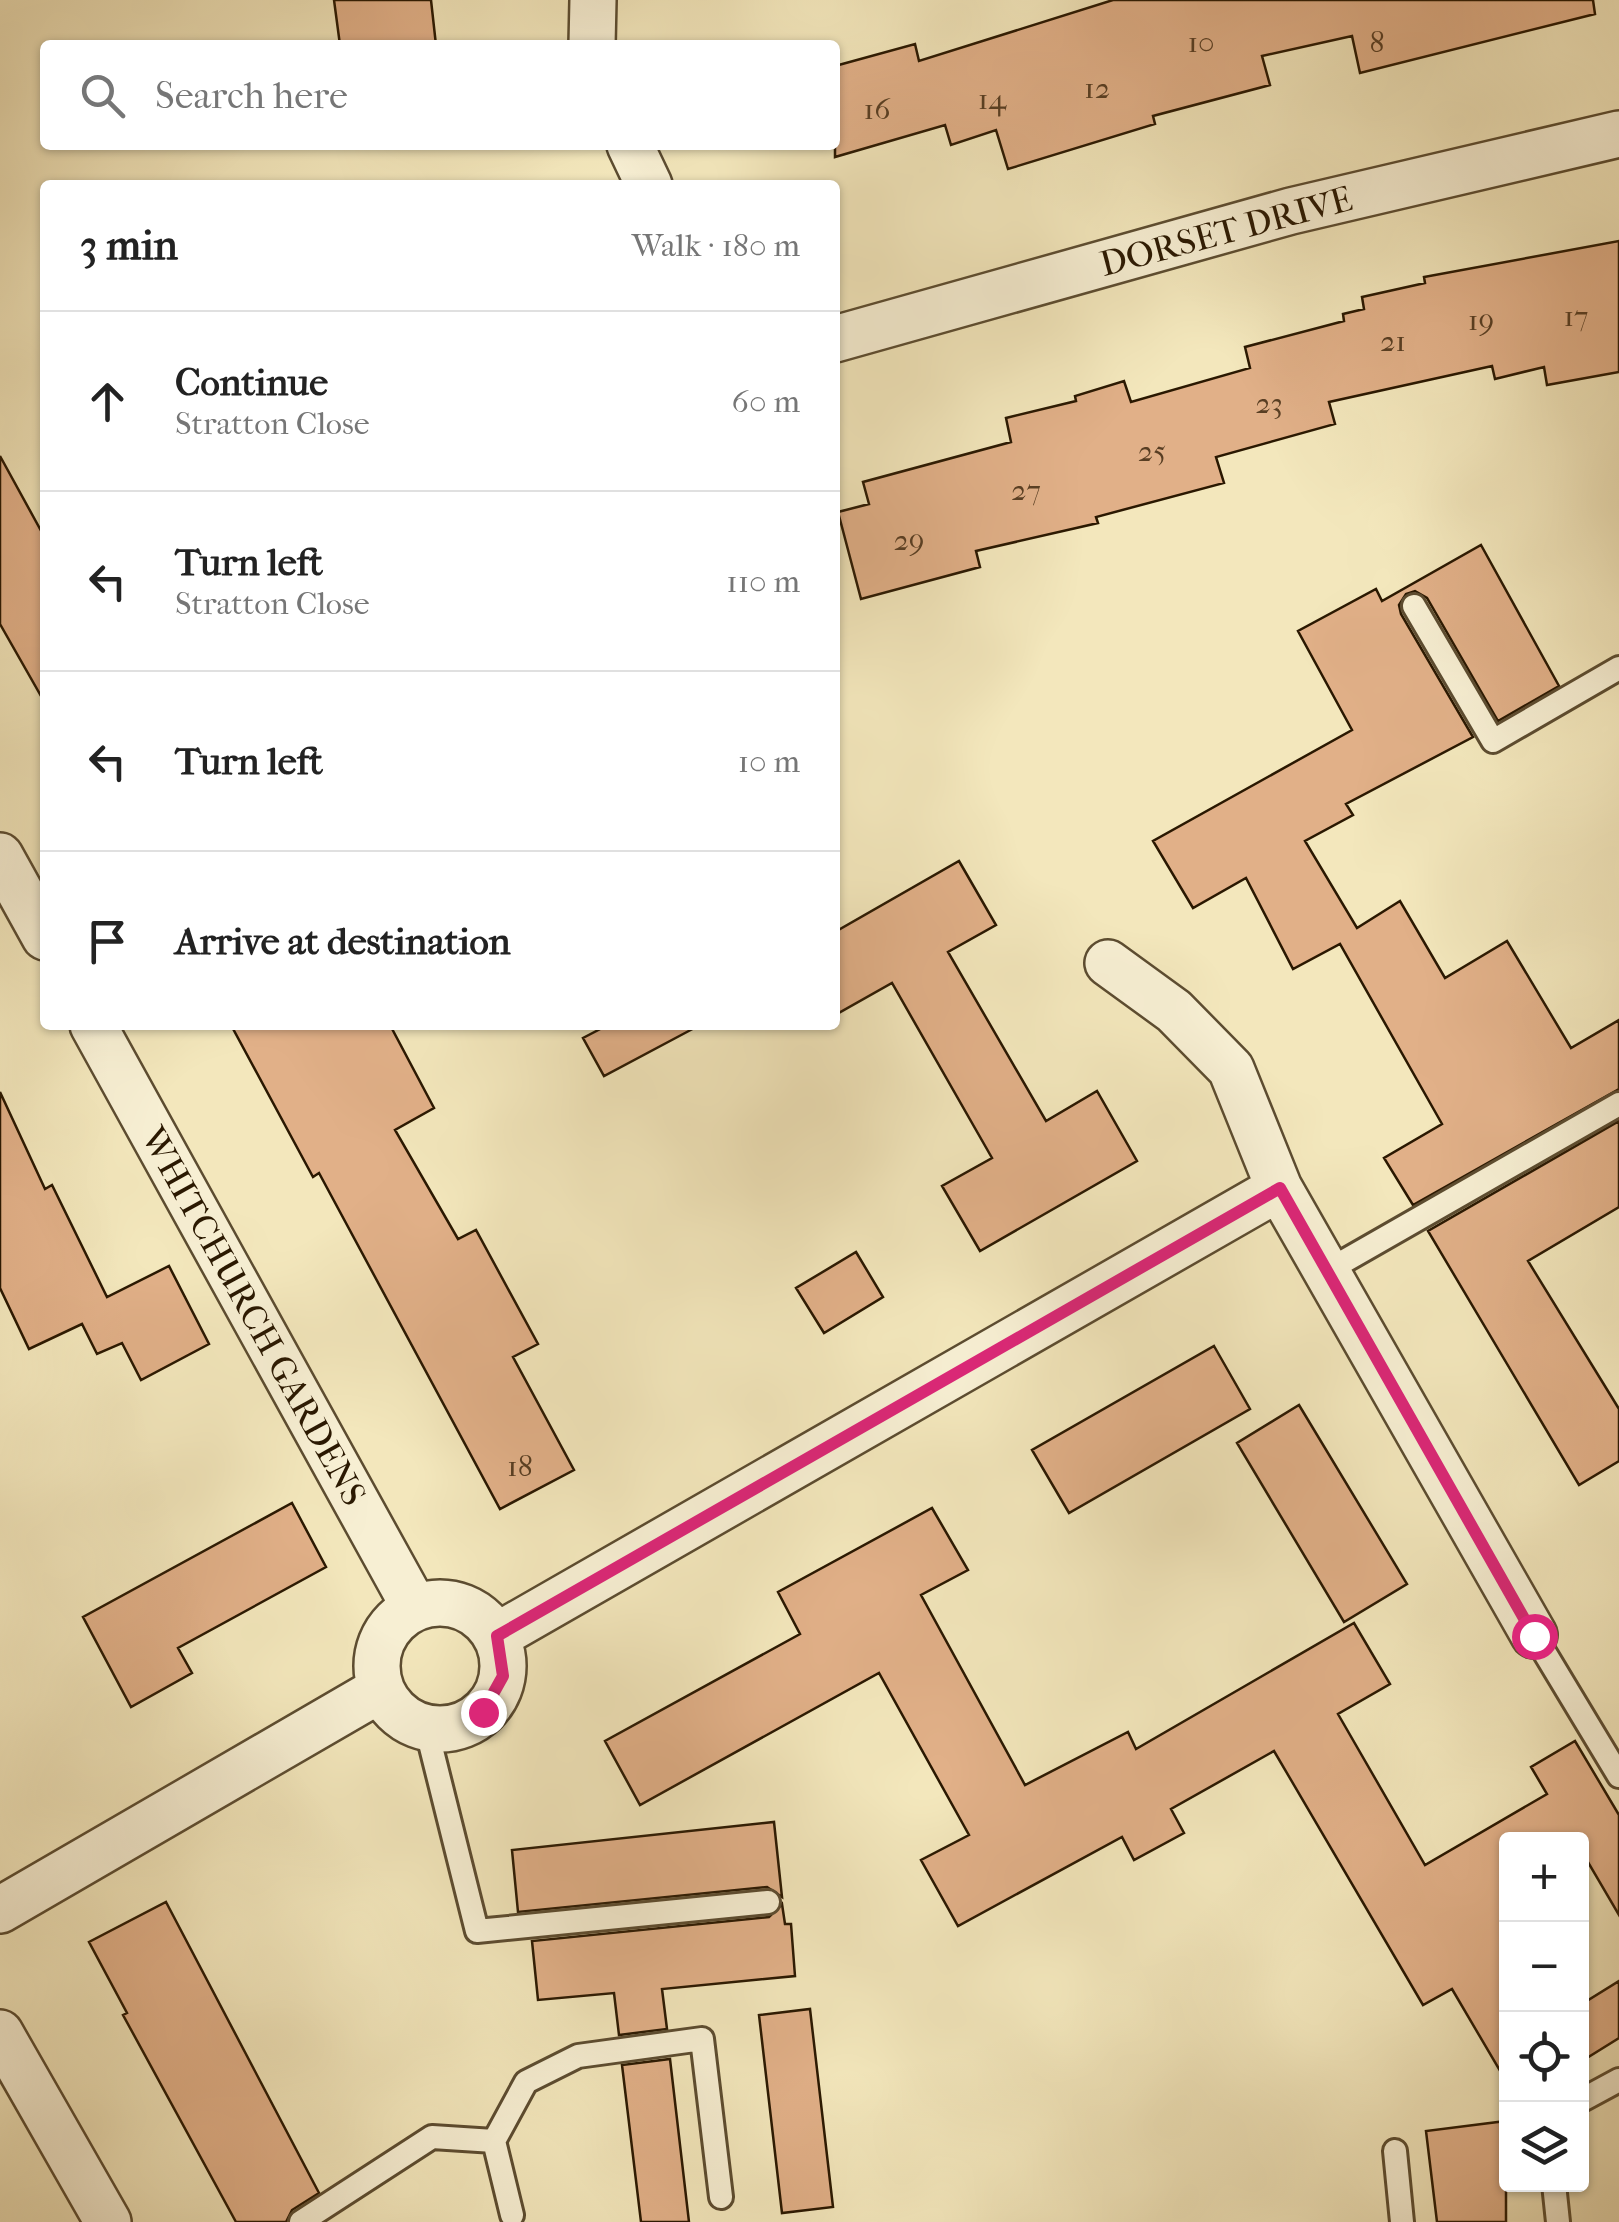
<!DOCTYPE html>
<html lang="en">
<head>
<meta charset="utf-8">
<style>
	body { margin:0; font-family:"IM FELL French Canon",serif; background:#f2f2f2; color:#222 }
	.controls { position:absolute; right:30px; bottom:30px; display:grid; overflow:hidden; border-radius:10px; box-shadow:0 2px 8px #0004 }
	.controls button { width:90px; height:90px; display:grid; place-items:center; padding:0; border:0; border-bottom:2px solid #e0e0e0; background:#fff; color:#222; font:50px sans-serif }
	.stop { position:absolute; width:30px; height:30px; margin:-22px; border:8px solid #db2777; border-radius:50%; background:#fff }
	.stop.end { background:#db2777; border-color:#fff; box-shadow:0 2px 10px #0008 }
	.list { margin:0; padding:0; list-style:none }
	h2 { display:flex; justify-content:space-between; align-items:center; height:130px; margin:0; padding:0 40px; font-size:42px }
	h2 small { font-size:32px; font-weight:400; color:#767676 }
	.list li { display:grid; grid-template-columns:65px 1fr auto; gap:30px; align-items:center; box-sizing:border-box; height:180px; padding:0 40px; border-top:2px solid #e0e0e0 }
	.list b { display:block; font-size:38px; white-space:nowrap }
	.list p { margin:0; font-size:32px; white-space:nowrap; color:#767676 }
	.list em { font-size:32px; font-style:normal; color:#767676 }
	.icon { flex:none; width:55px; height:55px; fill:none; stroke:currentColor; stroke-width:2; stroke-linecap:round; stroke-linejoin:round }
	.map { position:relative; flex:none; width:1619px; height:2222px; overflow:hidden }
	.search { position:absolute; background:#fff; box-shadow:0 2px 8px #0004; left:40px; top:40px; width:800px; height:110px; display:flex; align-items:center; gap:25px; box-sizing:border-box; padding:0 35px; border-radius:10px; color:#767676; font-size:38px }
	.panel { position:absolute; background:#fff; box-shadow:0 2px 8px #0004; left:40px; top:180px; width:800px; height:850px; border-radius:10px }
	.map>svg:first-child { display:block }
</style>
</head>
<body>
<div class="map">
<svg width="1619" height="2222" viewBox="0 0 1619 2222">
	<rect width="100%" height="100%" fill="#f3e7bc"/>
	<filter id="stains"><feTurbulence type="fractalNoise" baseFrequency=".002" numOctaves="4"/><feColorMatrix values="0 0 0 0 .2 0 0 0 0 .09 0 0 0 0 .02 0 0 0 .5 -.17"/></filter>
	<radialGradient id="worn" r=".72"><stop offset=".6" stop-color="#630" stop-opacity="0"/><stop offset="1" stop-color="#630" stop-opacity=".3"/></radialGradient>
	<path fill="#e1b088" stroke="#2a1801" stroke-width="2.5" d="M 334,0 L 431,0 L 436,45 L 340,45 Z
		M 1113,0 L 1593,0 L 1595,14 L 1360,73 L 1352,36 L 1262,56 L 1270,85 L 1153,116 L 1155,124 L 1008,169 L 996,130 L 951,145 L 945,125 L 835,157 L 835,66 L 915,44 L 919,61 Z
		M 1619,241 L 1619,372 L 1547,385 L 1544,367 L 1495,379 L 1492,366 L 1329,402 L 1335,424 L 1216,457 L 1224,483 L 1096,517 L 1098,523 L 976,551 L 980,567 L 861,599 L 838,512 L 869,504 L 863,482 L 1011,442 L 1006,418 L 1076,401 L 1075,396 L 1124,381 L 1131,402 L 1250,368 L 1245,347 L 1344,321 L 1343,314 L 1364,309 L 1362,297 L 1425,283 L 1424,277 Z
		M 0,456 L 45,538 L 45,703 L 0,624 Z
		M 1481,545 L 1559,686 L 1498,721 L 1427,598 L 1415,591 L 1406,594 L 1399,605 L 1401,614 L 1473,737 L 1346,804 L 1353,815 L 1305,841 L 1357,928 L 1400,901 L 1445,978 L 1507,941 L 1571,1048 L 1619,1020 L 1619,1089 L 1413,1205 L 1384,1158 L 1442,1124 L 1340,944 L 1293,969 L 1246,878 L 1193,908 L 1153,841 L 1352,730 L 1298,631 L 1376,589 L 1382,601 Z
		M 959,861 L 996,925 L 948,952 L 1046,1121 L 1097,1091 L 1137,1161 L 980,1251 L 942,1186 L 992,1158 L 892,983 L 835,1015 L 835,932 Z
		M 231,1025 L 390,1025 L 434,1108 L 395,1130 L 458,1239 L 476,1230 L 538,1344 L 513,1357 L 574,1470 L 500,1509 L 319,1173 L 313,1177 Z
		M 608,1025 L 700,1025 L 604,1076 L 583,1038 Z
		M 0,1092 L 45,1189 L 52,1185 L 107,1297 L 169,1266 L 209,1344 L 141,1380 L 122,1343 L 97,1354 L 82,1324 L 29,1349 L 0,1288 Z
		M 1619,1121 L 1619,1207 L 1528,1261 L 1619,1409 L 1619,1461 L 1579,1485 L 1428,1231 Z
		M 856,1252 L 883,1297 L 824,1333 L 796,1288 Z
		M 1214,1346 L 1250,1409 L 1069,1513 L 1032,1450 Z
		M 1299,1405 L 1407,1584 L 1344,1622 L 1237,1443 Z
		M 292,1503 L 326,1567 L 178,1648 L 192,1673 L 131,1707 L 83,1617 Z
		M 932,1508 L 968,1570 L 921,1595 L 1025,1785 L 1128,1732 L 1136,1749 L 1354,1623 L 1390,1684 L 1338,1714 L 1425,1865 L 1547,1794 L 1531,1767 L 1575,1741 L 1619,1815 L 1619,1915 L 1582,1852 L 1582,1840 L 1506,1840 L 1506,2081 L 1452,1989 L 1423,2005 L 1274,1751 L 1171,1809 L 1184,1833 L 1134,1860 L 1122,1837 L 958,1926 L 921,1860 L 969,1835 L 879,1673 L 640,1805 L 605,1741 L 800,1634 L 778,1592 Z
		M 774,1822 L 782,1897 L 767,1887 L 518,1912 L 512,1850 Z
		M 166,1902 L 319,2193 L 292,2210 L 286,2222 L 236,2222 L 123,2015 L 127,2013 L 89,1942 Z
		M 782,1904 L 785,1924 L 791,1924 L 795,1976 L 662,1989 L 667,2029 L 619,2035 L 614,1993 L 538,2000 L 532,1941 L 769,1917 Z
		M 1619,1981 L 1619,2038 L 1582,2061 L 1582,2004 Z
		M 810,2009 L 833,2207 L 782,2213 L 759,2015 Z
		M 670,2059 L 689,2222 L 641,2222 L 622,2065 Z
		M 1506,2121 L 1506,2222 L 1437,2222 L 1426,2131 Z"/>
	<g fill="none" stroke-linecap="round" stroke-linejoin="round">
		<defs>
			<path id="service" d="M 1414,606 L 1493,741 L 1619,668
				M 1327,1271 L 1619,1104
				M 1534,1635 L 1619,1776
				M 426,1727 L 477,1931 L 768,1902
				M 1582,2100 L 1619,2080
				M 494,2141 L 526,2082 L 578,2056 L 702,2039 L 721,2197
				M 1395,2151 L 1402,2222
				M 1554,2184 L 1558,2222
				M 301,2222 L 432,2137 L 494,2141 L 512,2215"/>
			<path id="minor" d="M 592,45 L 593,0
				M 630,145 L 649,185
				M 835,339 L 1291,211 L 1619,134
				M 0,856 L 45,937
				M 1108,963 L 1174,1011 L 1231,1069 L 1279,1188 L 1534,1635
				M 93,1025 L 415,1608
				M377 1666a63 63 0 1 1 126 0a63 63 0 1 1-126 0Z
				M 497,1636 L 1279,1188
				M 0,1910 L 381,1689
				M 0,2033 L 108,2222"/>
		</defs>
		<use href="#service" stroke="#5c4c30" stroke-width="28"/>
		<use href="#minor" stroke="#5c4c30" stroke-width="50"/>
		<use href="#service" stroke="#f7efd3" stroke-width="22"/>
		<use href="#minor" stroke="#f7efd3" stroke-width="45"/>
	</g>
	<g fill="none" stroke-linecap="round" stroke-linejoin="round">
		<path stroke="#db2777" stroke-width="12" d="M 483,1712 L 503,1676 L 497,1636 L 1280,1188 L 1534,1636"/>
	</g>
	<g text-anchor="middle" stroke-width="9" stroke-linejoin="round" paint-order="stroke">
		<g font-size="30" fill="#583e23">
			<text x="1201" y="52">10</text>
			<text x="1377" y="52">8</text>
			<text x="1097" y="98">12</text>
			<text x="992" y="109">14</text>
			<text x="877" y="119">16</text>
			<text x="1576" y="326">17</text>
			<text x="1481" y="330">19</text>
			<text x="1393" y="351">21</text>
			<text x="1269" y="413">23</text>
			<text x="1152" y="461">25</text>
			<text x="1026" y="500">27</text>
			<text x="909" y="550">29</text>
			<text x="520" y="1476">18</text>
		</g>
		<g font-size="35" fill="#2a1801" stroke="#f7efd3">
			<text transform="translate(1226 231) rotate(-15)" y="12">DORSET DRIVE</text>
			<text transform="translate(254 1316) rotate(61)" y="12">WHITCHURCH GARDENS</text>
		</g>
	</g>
	<rect width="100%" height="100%" filter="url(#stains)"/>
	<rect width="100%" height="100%" fill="url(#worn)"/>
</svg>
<div class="controls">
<button>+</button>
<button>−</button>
<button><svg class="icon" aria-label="locate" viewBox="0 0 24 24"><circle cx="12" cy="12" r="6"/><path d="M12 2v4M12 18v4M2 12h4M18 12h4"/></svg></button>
<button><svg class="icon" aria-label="layers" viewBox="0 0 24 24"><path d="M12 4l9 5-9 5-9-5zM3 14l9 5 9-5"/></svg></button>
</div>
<div class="stop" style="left:1534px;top:1636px"></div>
<div class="stop end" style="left:483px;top:1712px"></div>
<div class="search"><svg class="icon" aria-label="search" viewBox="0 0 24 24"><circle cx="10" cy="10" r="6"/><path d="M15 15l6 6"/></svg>Search here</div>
<section class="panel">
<h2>3 min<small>Walk · 180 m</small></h2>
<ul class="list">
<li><svg class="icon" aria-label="ahead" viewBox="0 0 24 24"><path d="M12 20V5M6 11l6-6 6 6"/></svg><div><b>Continue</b><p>Stratton Close</p></div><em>60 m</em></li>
<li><svg class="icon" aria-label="left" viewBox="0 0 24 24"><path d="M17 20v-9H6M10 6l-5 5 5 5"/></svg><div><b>Turn left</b><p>Stratton Close</p></div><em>110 m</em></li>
<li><svg class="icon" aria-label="left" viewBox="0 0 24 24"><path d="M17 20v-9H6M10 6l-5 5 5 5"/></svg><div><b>Turn left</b></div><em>10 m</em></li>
<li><svg class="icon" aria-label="arrive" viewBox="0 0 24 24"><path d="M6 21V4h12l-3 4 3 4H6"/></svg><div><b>Arrive at destination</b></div></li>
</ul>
</section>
</div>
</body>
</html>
